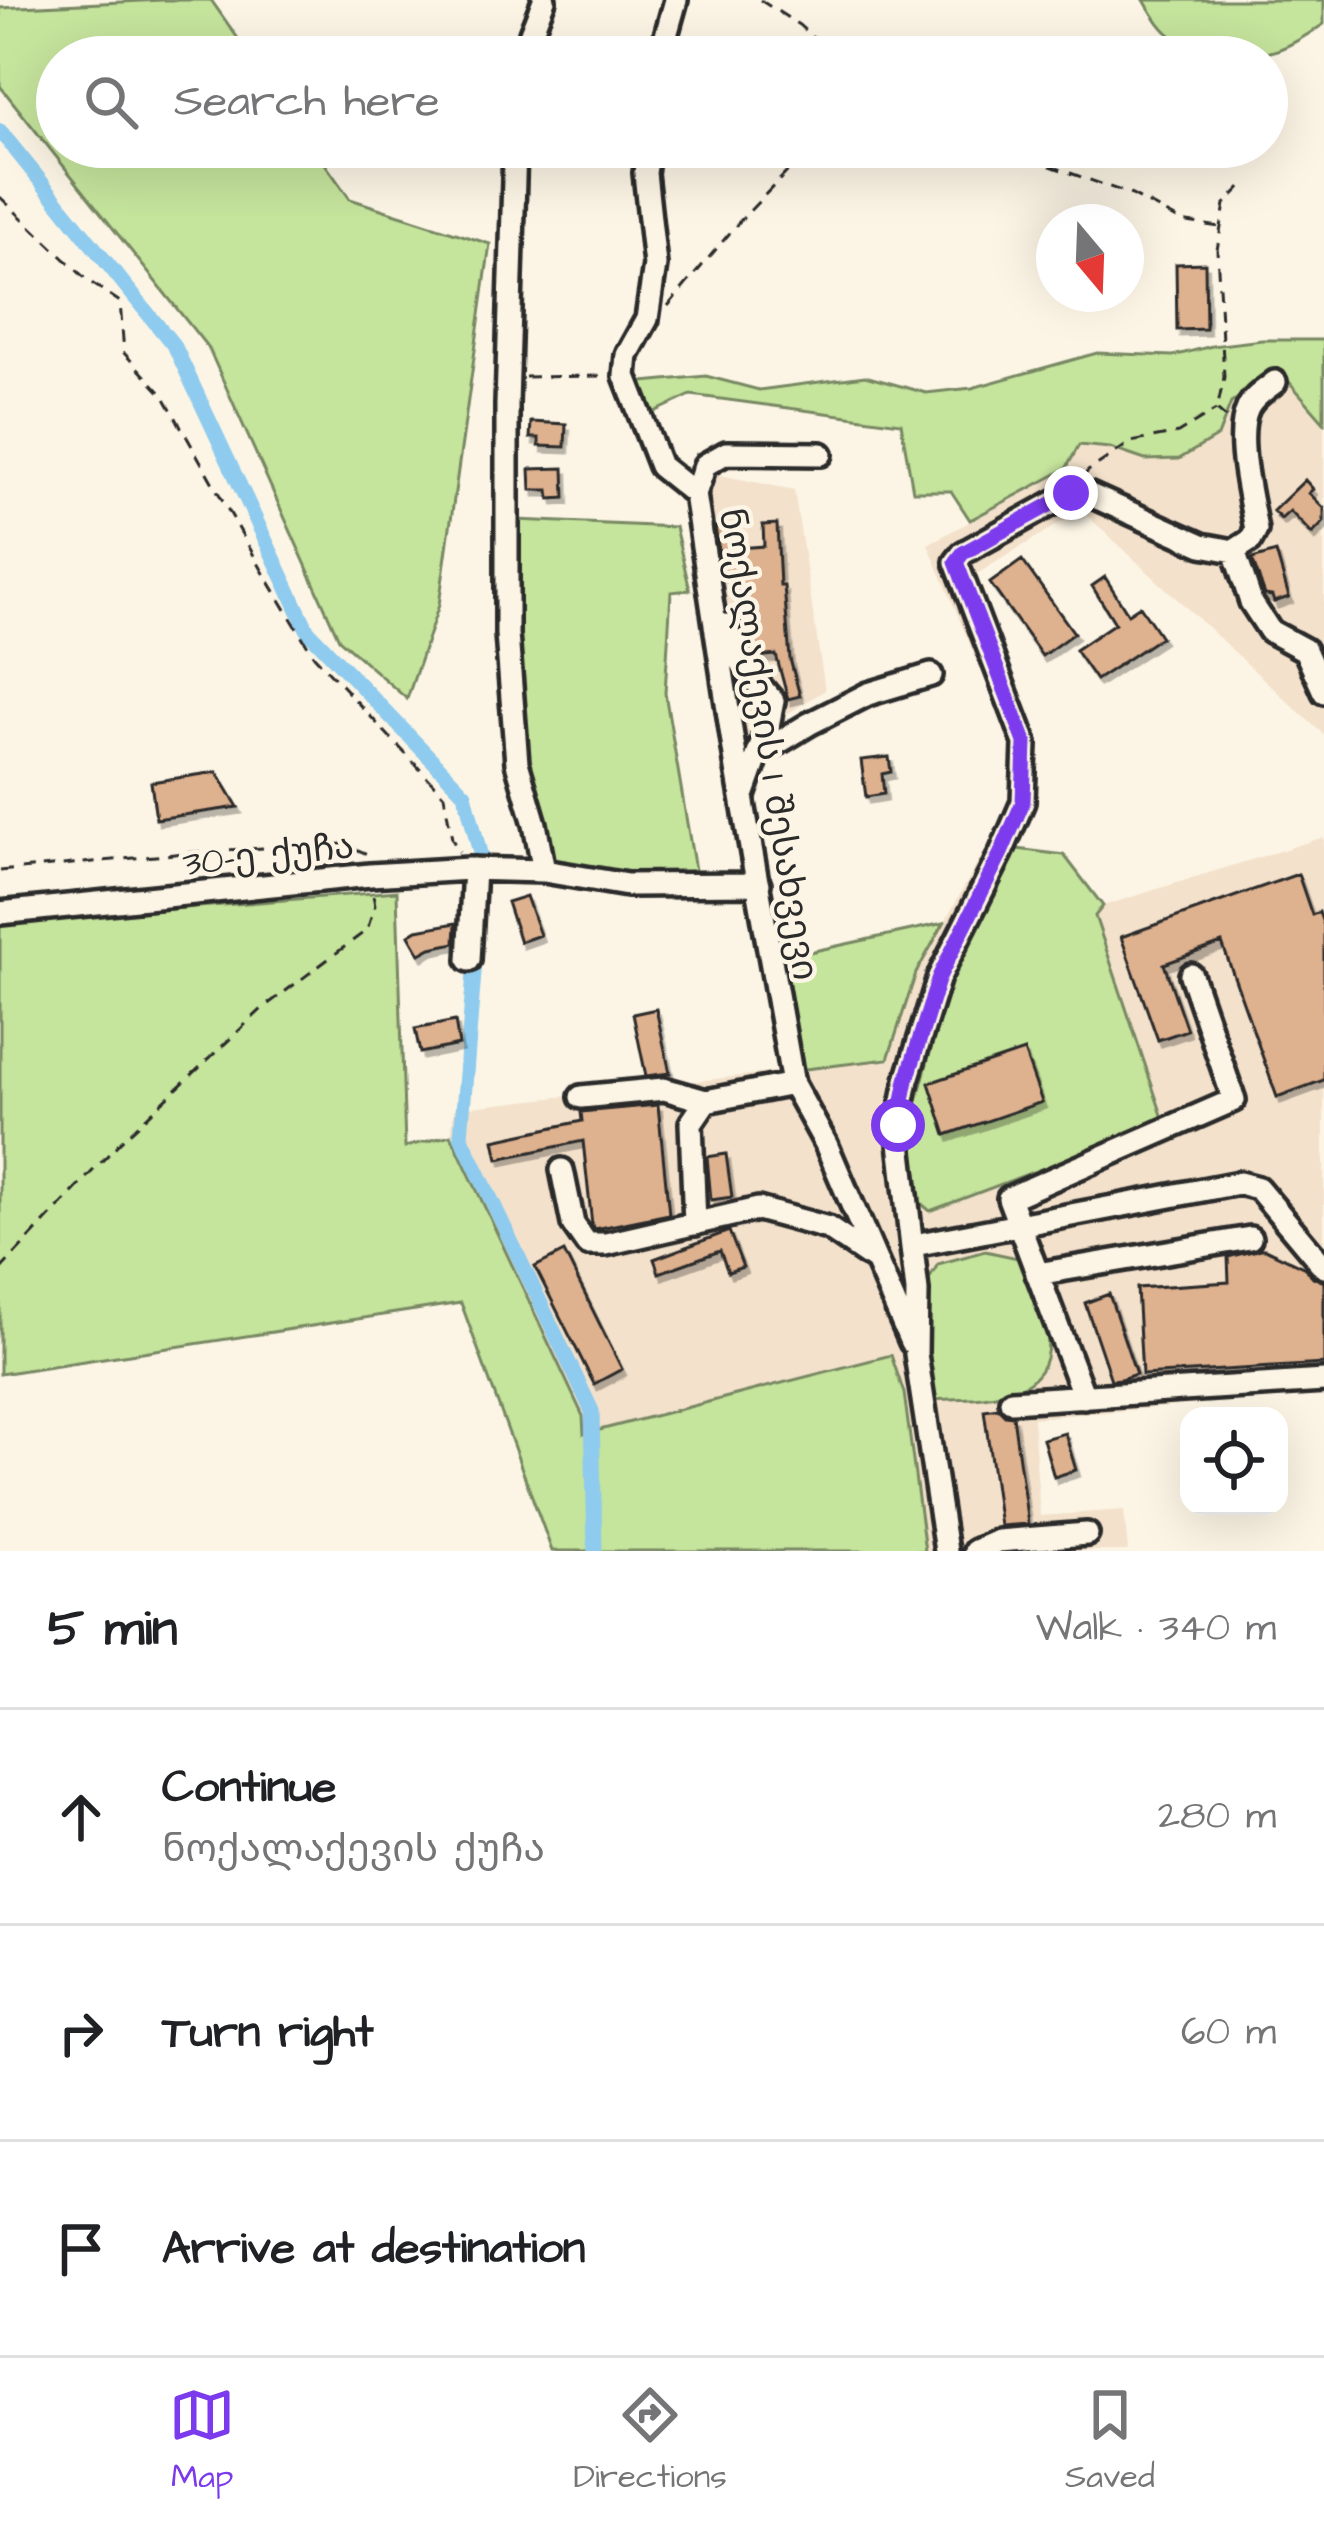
<!DOCTYPE html>
<html lang="en">
<head>
<meta charset="utf-8">
<style>
	body { margin:0; font-family:"Architects Daughter","Noto Sans Georgian",sans-serif; background:#f6f6f6; color:#202124 }
	.controls { position:absolute; right:36px; bottom:36px; display:grid; overflow:hidden; border-radius:24px; box-shadow:0 12px 48px #0002 }
	.controls button { width:108px; height:108px; display:grid; place-items:center; padding:0; border:0; border-bottom:3px solid #e0e0e0; background:#fff; color:#202124; font:60px sans-serif }
	.compass { position:absolute; left:1036px; top:204px; width:108px; height:108px; border-radius:50%; background:#fff; box-shadow:0 12px 48px #0002; rotate:161deg }
	.stop { position:absolute; width:36px; height:36px; margin:-27px; border:9px solid #7c3aed; border-radius:50%; background:#fff }
	.stop.end { background:#7c3aed; border-color:#fff; box-shadow:0 3px 12px #0008 }
	.list { margin:0; padding:0; list-style:none }
	h2 { display:flex; justify-content:space-between; align-items:center; height:156px; margin:0; padding:0 48px; font-size:51px }
	h2 small { font-size:39px; font-weight:400; color:#757577 }
	.list li { display:grid; grid-template-columns:78px 1fr auto; gap:36px; align-items:center; box-sizing:border-box; height:216px; padding:0 48px; border-top:3px solid #e0e0e0 }
	.list b { display:block; font-size:45px; white-space:nowrap }
	.list p { margin:0; font-size:39px; white-space:nowrap; color:#757577 }
	.list em { font-size:39px; font-style:normal; color:#757577 }
	.icon { flex:none; width:66px; height:66px; fill:none; stroke:currentColor; stroke-width:2; stroke-linecap:round; stroke-linejoin:round }
	.map { position:relative; flex:none; width:1324px; height:1551px; overflow:hidden }
	.search { position:absolute; background:#fff; box-shadow:0 12px 48px #0002; left:36px; right:36px; top:36px; height:132px; display:flex; align-items:center; gap:30px; box-sizing:border-box; padding:0 42px; border-radius:66px; color:#757577; font-size:45px }
	.sheet { height:804px; background:#fff }
	nav { display:flex; justify-content:space-around; align-items:center; box-sizing:border-box; height:168px; border-top:3px solid #e0e0e0; background:#fff; font-size:33px; color:#757577 }
	nav a { display:grid; justify-items:center; gap:6px }
	nav .on { color:#7c3aed }
	.map>svg:first-child { display:block }
</style>
</head>
<body>
<div class="map">
<svg width="1324" height="1551" viewBox="0 0 1324 1551">
	<defs>
		<filter id="shadow"><feDropShadow dx="3.5" dy="6" stdDeviation="0" flood-color="#0004"/></filter>
	</defs>
	<rect width="100%" height="100%" fill="#fcf5e5"/>
	<filter id="ink" filterUnits="userSpaceOnUse"><feTurbulence type="fractalNoise" baseFrequency=".00833" numOctaves="2"/><feDisplacementMap in="SourceGraphic" scale="24" xChannelSelector="R" yChannelSelector="G"/><feConvolveMatrix kernelMatrix="1 2 1 2 8 2 1 2 1" color-interpolation-filters="sRGB"/></filter>
	<g filter="url(#ink)">
		<path fill="#f3e1cb" d="M 1279,368 L 1324,422 L 1324,735 L 1081,510 L 972,577 L 1032,805 L 1017,849 L 950,978 L 930,1211 L 1110,1143 L 1162,1118 L 1095,916 L 1103,906 L 1324,837 L 1324,1394 L 1033,1418 L 1040,1516 L 1124,1510 L 1128,1551 L 925,1551 L 904,1393 L 891,1356 L 584,1435 L 583,1416 L 451,1136 L 454,1109 L 888,1059 L 916,973 L 1008,809 L 1013,747 L 928,544 L 1066,470 L 1078,445 L 1110,448 L 1145,460 L 1218,437 L 1231,403 Z
			M 706,472 L 794,490 L 825,690 L 775,722 L 750,804 L 687,506 Z"/>
		<path fill="#c5e49c" stroke="#788864" stroke-width="3" d="M 162,0 L 211,0 L 251,57 L 57,57 L 57,147 L 313,147 L 350,199 L 490,244 L 439,605 L 407,699 L 339,639 L 209,349 L 0,86 L 0,8 Z
			M 1144,0 L 1324,0 L 1324,24 C 1284,50 1266,61 1218,51 C 1174,43 1167,39 1144,0 Z
			M 1262,340 L 1324,340 L 1324,422 L 1278,369 L 1231,403 L 1218,436 L 1179,459 L 1145,460 L 1110,448 L 1079,445 L 1066,469 L 970,520 L 951,491 L 913,491 L 901,423 L 691,395 L 648,415 L 632,383 L 706,376 L 759,390 L 865,376 L 926,393 L 972,388 L 1097,353 L 1173,356 L 1212,346 Z
			M 516,520 L 675,527 L 690,590 L 671,592 L 665,693 L 697,882 L 623,883 L 553,866 L 522,758 L 513,633 Z
			M 1017,849 L 1064,855 L 1103,906 L 1095,916 L 1163,1118 L 1110,1143 L 930,1211 L 917,1200 L 910,1127 L 950,978 Z
			M 397,891 L 405,1147 L 451,1135 L 583,1416 L 584,1434 L 891,1355 L 904,1393 L 925,1551 L 552,1551 L 461,1303 L 0,1374 L 0,923 Z
			M 944,923 L 916,973 L 888,1059 L 797,1070 L 777,959 Z
			M 985,1251 L 1018,1258 L 1047,1332 C 1057,1404 975,1397 927,1400 L 927,1283 L 938,1264 Z"/>
		<g fill="none" stroke-linecap="round" stroke-linejoin="round">
			<path stroke="#8ecbee" stroke-width="15" d="M 0,131 L 175,347 L 308,631 L 465,794 L 482,861
				M 476,948 L 461,1136 L 592,1411 L 595,1551"/>
		</g>
		<path fill="#deb18f" stroke="#2b2b2b" stroke-width="3" filter="url(#shadow)" d="M 1205,263 L 1206,329 L 1177,330 L 1176,264 Z
			M 531,422 L 566,424 L 565,447 L 539,446 L 539,438 L 530,438 Z
			M 564,468 L 565,498 L 550,499 L 549,490 L 531,490 L 530,469 Z
			M 1305,480 L 1313,489 L 1309,493 L 1324,508 L 1324,522 L 1312,534 L 1290,511 L 1281,519 L 1273,511 Z
			M 777,524 L 780,586 L 784,586 L 790,659 L 800,696 L 788,699 L 776,655 L 756,657 L 747,641 L 742,620 L 738,575 L 723,575 L 715,527 L 737,526 L 738,548 L 764,546 L 763,525 Z
			M 1276,552 L 1289,597 L 1274,602 L 1272,596 L 1265,595 L 1252,559 Z
			M 1022,560 L 1074,633 L 1042,656 L 990,583 Z
			M 1105,577 L 1128,614 L 1140,606 L 1161,637 L 1096,680 L 1075,650 L 1115,623 L 1092,586 Z
			M 889,757 L 891,772 L 882,774 L 884,794 L 866,797 L 861,760 Z
			M 217,772 L 238,807 L 156,819 L 151,782 Z
			M 1298,874 L 1312,915 L 1319,912 L 1324,926 L 1324,1080 L 1277,1097 L 1222,943 L 1164,964 L 1187,1030 L 1158,1040 L 1121,937 Z
			M 526,896 L 540,935 L 520,942 L 507,902 Z
			M 456,923 L 455,943 L 431,948 L 420,954 L 409,935 L 417,930 Z
			M 656,1009 L 670,1073 L 646,1076 L 633,1014 Z
			M 455,1021 L 459,1045 L 420,1053 L 415,1029 Z
			M 1024,1051 L 1042,1102 L 946,1135 L 929,1083 Z
			M 658,1105 L 669,1214 L 595,1229 L 592,1225 L 583,1141 L 498,1159 L 494,1140 L 582,1121 L 581,1112 Z
			M 726,1154 L 732,1197 L 711,1200 L 707,1157 Z
			M 729,1231 L 743,1267 L 728,1272 L 720,1251 L 659,1273 L 654,1259 Z
			M 1260,1249 L 1265,1249 L 1305,1268 L 1313,1277 L 1324,1282 L 1324,1364 L 1142,1375 L 1137,1288 L 1229,1282 L 1228,1257 Z
			M 564,1252 L 622,1369 L 594,1384 L 535,1267 Z
			M 1109,1294 L 1136,1374 L 1121,1379 L 1111,1380 L 1085,1303 Z
			M 998,1408 L 1005,1415 L 1013,1416 L 1028,1524 L 1000,1526 L 984,1410 Z
			M 1065,1433 L 1076,1470 L 1054,1477 L 1043,1439 Z"/>
		<g fill="none" stroke-linecap="round" stroke-linejoin="round">
			<defs>
				<path id="minor" d="M 527,57 L 531,33 L 544,0
					M 660,57 L 676,0
					M 515,147 L 507,405 L 507,634 L 517,763 L 535,824 L 544,871
					M 649,147 L 645,173 L 655,265 L 647,319 L 627,355 L 625,376 L 660,466 L 695,494 L 737,769 L 793,1084 L 826,1144 L 911,1342
					M 695,494 L 705,465 L 726,453 L 821,454
					M 1234,551 L 1251,602 L 1270,631 L 1305,650 L 1324,692
					M 727,625 C 732,657 752,677 773,701 L 768,726 L 743,796
					M 758,755 L 809,724 L 868,694 L 931,675
					M 0,913 L 370,875 L 469,869 L 544,871 L 627,885 L 759,884
					M 469,960 L 474,869
					M 581,1097 L 664,1089 L 706,1101
					M 562,1170 L 573,1224 L 587,1244 L 606,1244 L 758,1209 L 828,1228 L 875,1260
					M 695,1224 L 691,1123 L 706,1101 L 793,1084
					M 914,1245 L 1239,1183 L 1258,1188 L 1324,1267
					M 1037,1274 L 1250,1238
					M 1084,1397 L 1009,1198 L 1234,1100 L 1191,975
					M 1011,1401 L 1324,1381
					M 946,1551 L 916,1354 L 917,1291 L 898,1125 L 907,1080 L 939,977 L 1001,853 L 1023,802 L 1025,743 L 956,562 L 963,553 L 1071,493 L 1088,494 L 1202,545 L 1234,551 L 1251,540 L 1256,530 C 1251,498 1234,437 1248,408 C 1254,396 1265,390 1275,382
					M 975,1551 L 998,1541 L 1087,1534"/>
			</defs>
			<use href="#minor" stroke="#2b2b2b" stroke-width="30"/>
			<path stroke="#2b2b2b" stroke-width="3" stroke-dasharray="12 9" stroke-linecap="butt" d="M 760,0 L 799,25 L 834,57
				M 990,147 L 1006,150 L 1132,195 L 1181,221 L 1219,227
				M 0,197 L 87,280 L 120,302 L 124,353 L 163,395 L 265,575 L 314,656 L 444,795 L 452,839 L 459,852
				M 668,306 L 739,222 L 811,147
				M 525,377 L 605,376
				M 1226,418 L 1217,410 L 1224,377 L 1217,250 L 1225,204 L 1246,182
				M 1082,478 L 1088,471 L 1131,442 L 1178,433 L 1216,410
				M 0,871 L 206,851 L 344,844 L 372,856
				M 0,1270 L 120,1142 L 263,1008 L 367,930 L 375,905 L 373,895"/>
			<use href="#minor" stroke="#fcf5e5" stroke-width="21"/>
		</g>
	</g>
	<g fill="none" stroke-linecap="round" stroke-linejoin="round" filter="url(#ink)">
		<path stroke="#7c3aed" stroke-width="15" d="M 898,1125 L 907,1080 L 939,977 L 1001,853 L 1023,802 L 1025,742 L 956,562 L 963,553 L 1071,493"/>
	</g>
	<g text-anchor="middle" stroke-width="9" stroke-linejoin="round" paint-order="stroke">
		<g font-size="36" fill="#2b2b2b" stroke="#fcf5e5">
			<text transform="translate(770 744) rotate(81)" y="13">ნოქალაქევის I შესახვევი</text>
			<text transform="translate(268 853) rotate(-6)" y="13">30-ე ქუჩა</text>
		</g>
	</g>
</svg>
<div class="controls">
<button><svg class="icon" aria-label="locate" viewBox="0 0 24 24"><circle cx="12" cy="12" r="6"/><path d="M12 2v4M12 18v4M2 12h4M18 12h4"/></svg></button>
</div>
<svg class="compass" viewBox="-18 -18 36 36"><path d="M0-13l5 13h-10z" fill="#e53935"/><path d="M0 13l5-13h-10z" fill="#757577"/></svg>
<div class="stop" style="left:898px;top:1125px"></div>
<div class="stop end" style="left:1071px;top:493px"></div>
<div class="search"><svg class="icon" aria-label="search" viewBox="0 0 24 24"><circle cx="10" cy="10" r="6"/><path d="M15 15l6 6"/></svg>Search here</div>
</div>
<section class="sheet">
<h2>5 min<small>Walk · 340 m</small></h2>
<ul class="list">
<li><svg class="icon" aria-label="ahead" viewBox="0 0 24 24"><path d="M12 20V5M6 11l6-6 6 6"/></svg><div><b>Continue</b><p>ნოქალაქევის ქუჩა</p></div><em>280 m</em></li>
<li><svg class="icon" aria-label="right" viewBox="0 0 24 24"><path d="M7 20v-9h11M14 6l5 5-5 5"/></svg><div><b>Turn right</b></div><em>60 m</em></li>
<li><svg class="icon" aria-label="arrive" viewBox="0 0 24 24"><path d="M6 21V4h12l-3 4 3 4H6"/></svg><div><b>Arrive at destination</b></div></li>
</ul>
</section>
<nav>
<a class="on"><svg class="icon" aria-label="map" viewBox="0 0 24 24"><path d="M3 6l6-2 6 2 6-2v14l-6 2-6-2-6 2zM9 4v14M15 6v14"/></svg>Map</a>
<a><svg class="icon" aria-label="directions" viewBox="0 0 24 24"><path d="M12 3l9 9-9 9-9-9zM9 14v-3h6M13 9l2 2-2 2"/></svg>Directions</a>
<a><svg class="icon" aria-label="saved" viewBox="0 0 24 24"><path d="M7 4h10v16l-5-4-5 4z"/></svg>Saved</a>
</nav>
</body>
</html>
